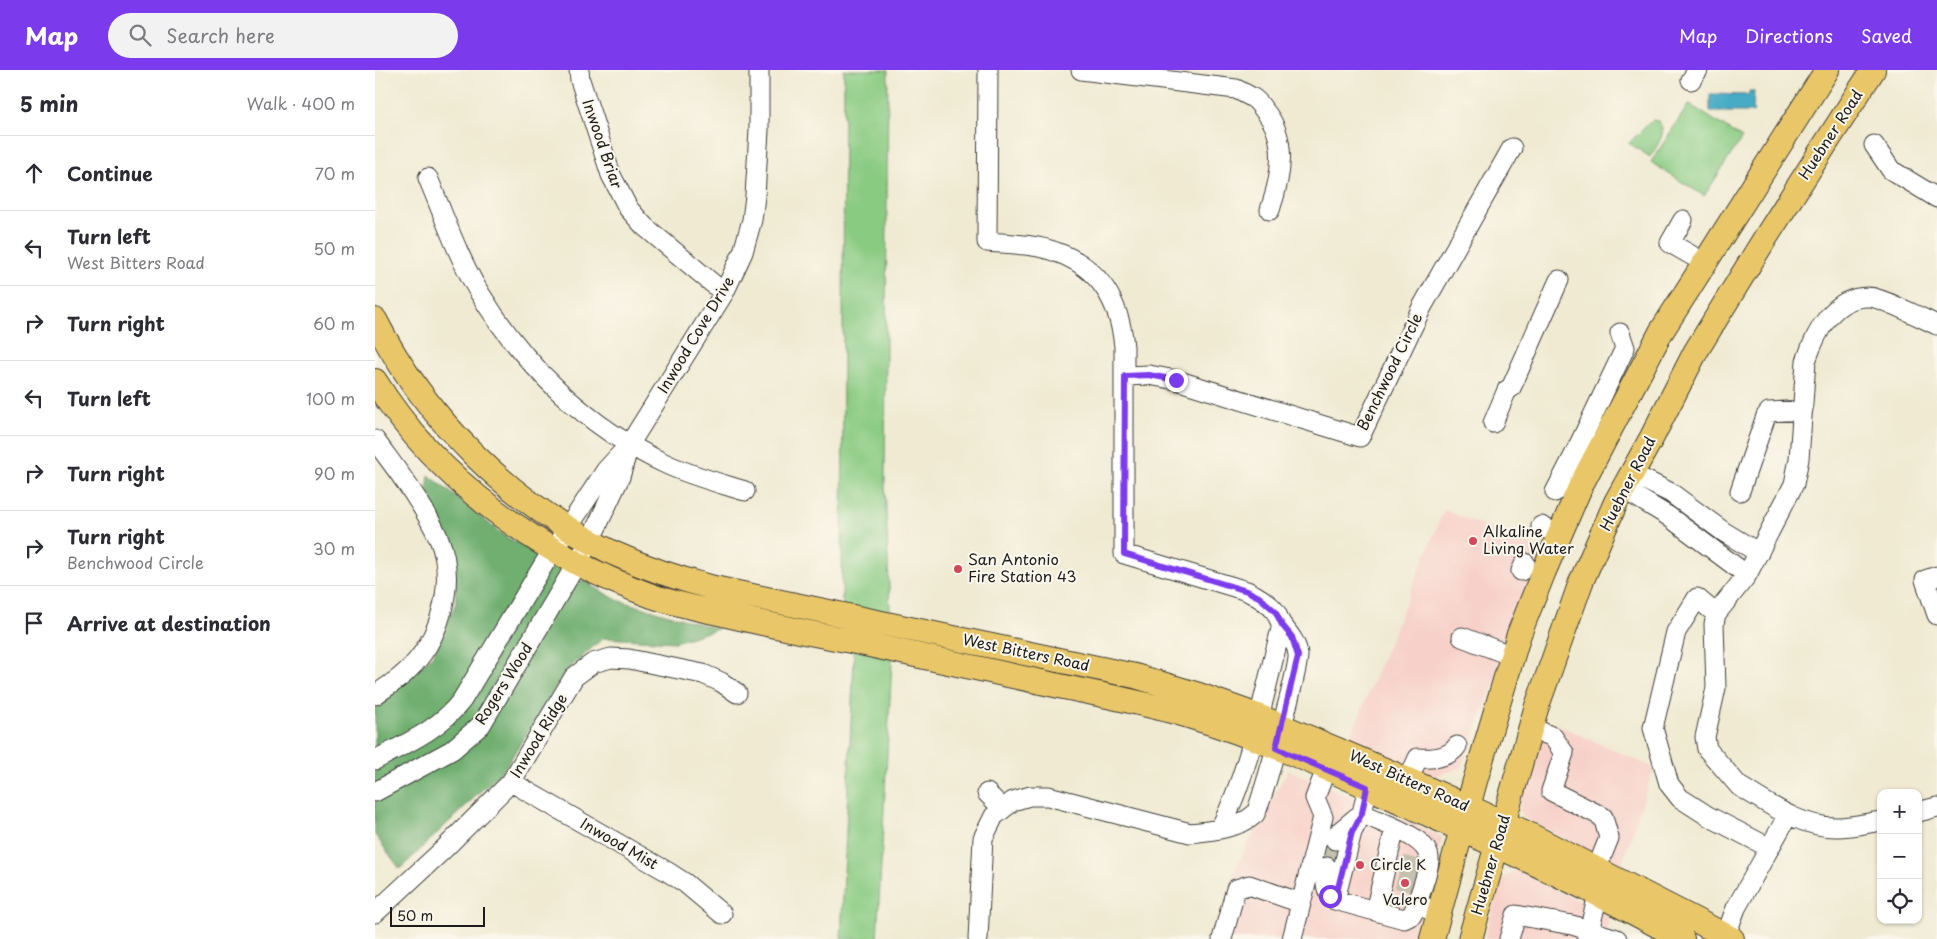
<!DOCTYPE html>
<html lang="en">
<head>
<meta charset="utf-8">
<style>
	body { margin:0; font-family:"Playpen Sans",sans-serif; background:#f2f2f3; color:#2b2b33 }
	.controls { position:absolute; right:15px; bottom:15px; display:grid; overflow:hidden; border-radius:10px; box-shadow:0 1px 4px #0004 }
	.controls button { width:45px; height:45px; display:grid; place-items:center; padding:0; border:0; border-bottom:1px solid #e1e1e2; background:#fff; color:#2b2b33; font:25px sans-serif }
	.scale { position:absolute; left:15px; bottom:12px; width:95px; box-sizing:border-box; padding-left:5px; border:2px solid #1c1c1c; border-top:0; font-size:14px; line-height:18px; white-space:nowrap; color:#1c1c1c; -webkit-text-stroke:4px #fbf7ec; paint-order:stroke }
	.stop { position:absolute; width:15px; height:15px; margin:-11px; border:4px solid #7c3aed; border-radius:50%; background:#fff }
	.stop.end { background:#7c3aed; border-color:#fff; box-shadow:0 1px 5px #0008 }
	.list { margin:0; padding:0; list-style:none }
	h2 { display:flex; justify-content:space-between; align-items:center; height:65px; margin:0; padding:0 20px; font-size:21px }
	h2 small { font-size:16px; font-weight:400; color:#7c7c81 }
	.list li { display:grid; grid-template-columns:32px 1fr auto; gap:15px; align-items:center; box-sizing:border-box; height:75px; padding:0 20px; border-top:1px solid #e1e1e2 }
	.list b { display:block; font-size:19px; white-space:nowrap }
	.list p { margin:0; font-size:16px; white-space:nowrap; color:#7c7c81 }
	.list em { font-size:16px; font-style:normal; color:#7c7c81 }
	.icon { flex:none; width:28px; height:28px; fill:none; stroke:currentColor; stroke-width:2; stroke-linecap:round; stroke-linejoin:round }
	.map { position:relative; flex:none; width:1562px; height:869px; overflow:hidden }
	header { display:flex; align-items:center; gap:30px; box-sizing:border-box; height:70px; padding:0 25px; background:#7c3aed; color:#fff }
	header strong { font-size:24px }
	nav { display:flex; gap:28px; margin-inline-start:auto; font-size:18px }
	.search { width:350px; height:45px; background:#f2f2f3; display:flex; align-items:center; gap:12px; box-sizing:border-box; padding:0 18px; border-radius:28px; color:#7c7c81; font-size:19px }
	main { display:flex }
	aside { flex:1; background:#fff }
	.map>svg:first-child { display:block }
</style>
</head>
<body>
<header>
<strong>Map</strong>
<div class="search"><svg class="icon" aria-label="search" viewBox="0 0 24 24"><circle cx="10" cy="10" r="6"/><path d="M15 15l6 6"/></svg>Search here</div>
<nav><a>Map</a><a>Directions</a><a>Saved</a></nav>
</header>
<main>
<aside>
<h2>5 min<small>Walk · 400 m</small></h2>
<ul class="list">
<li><svg class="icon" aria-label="ahead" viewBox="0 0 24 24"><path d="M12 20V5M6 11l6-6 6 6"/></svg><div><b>Continue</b></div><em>70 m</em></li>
<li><svg class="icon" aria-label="left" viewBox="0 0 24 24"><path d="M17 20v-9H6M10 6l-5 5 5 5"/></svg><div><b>Turn left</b><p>West Bitters Road</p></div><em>50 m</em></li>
<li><svg class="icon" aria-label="right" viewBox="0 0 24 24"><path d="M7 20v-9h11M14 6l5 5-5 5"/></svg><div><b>Turn right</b></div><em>60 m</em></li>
<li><svg class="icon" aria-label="left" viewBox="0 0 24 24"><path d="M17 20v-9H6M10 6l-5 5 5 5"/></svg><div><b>Turn left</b></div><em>100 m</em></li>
<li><svg class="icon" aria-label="right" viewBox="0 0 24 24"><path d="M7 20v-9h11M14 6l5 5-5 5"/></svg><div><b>Turn right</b></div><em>90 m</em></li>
<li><svg class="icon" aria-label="right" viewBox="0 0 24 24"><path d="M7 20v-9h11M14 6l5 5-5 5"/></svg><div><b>Turn right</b><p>Benchwood Circle</p></div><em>30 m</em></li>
<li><svg class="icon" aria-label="arrive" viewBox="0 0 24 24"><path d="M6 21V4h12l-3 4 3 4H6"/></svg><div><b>Arrive at destination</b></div></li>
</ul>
</aside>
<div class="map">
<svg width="1562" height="869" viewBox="0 0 1562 869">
	<rect width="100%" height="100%" fill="#fbf7ec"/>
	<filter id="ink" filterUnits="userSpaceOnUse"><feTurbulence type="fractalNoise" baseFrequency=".02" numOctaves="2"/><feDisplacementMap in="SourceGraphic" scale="10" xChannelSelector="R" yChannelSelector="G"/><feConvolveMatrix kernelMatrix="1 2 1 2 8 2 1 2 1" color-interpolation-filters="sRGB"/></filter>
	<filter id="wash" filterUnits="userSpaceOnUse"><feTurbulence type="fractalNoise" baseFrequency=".0096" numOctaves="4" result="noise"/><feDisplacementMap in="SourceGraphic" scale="20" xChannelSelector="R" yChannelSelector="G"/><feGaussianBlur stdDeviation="1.12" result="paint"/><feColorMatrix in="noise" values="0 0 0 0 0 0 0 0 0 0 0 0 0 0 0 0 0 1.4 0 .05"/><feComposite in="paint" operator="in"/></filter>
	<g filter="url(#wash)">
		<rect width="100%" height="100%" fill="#f0ead2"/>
		<path fill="#f7d1c9" d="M 1069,440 L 1171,481 L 1086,698 L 1059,706 L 974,670 Z
			M 1172,650 L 1279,698 L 1246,797 L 1151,749 L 1145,741 L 1145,730 Z
			M 913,700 L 1067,767 L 1041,869 L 841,869 L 863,792 Z
			M 1141,800 L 1235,846 L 1230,869 L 1109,869 L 1126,810 Z"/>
		<path fill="#8acb82" stroke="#53744f" d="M 469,0 L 513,0 L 510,412 L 517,593 L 502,869 L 466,869 L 479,588 L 467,529 Z
			M 1314,34 L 1367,68 L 1329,126 L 1276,92 Z
			M 1277,50 L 1283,51 C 1294,63 1281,76 1275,87 L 1254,73 Z"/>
		<path fill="#6faf70" stroke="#466646" d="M 54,405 L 128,465 L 242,530 L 343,559 L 300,572 L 228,568 L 190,602 L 130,698 L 25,799 L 0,765 L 0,630 L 28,614 L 59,583 L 81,533 L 79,497 L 51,429 Z"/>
		<path fill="#46abc5" stroke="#316470" d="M 1374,21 L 1379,21 L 1378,42 L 1335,42 L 1335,24 L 1374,25 Z"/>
	</g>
	<g filter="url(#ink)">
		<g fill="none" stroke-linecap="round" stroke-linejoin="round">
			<path stroke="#c6c1ae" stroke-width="19" stroke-dasharray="19 9" stroke-linecap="butt" d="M 1027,795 L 1042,799
				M 952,797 L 960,770
				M 1022,809 L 1038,813"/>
			<defs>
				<path id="minor" d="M 204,0 L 205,10 L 236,105 L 253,138 L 269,156 L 349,223
					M 706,0 L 861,19 C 867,22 873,25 878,28 C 883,31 886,36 889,40 C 914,69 906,107 895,140
					M 1316,10 L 1323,0
					M 1499,75 L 1516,100 L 1562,128
					M 53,108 C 69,146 83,187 104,222 C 149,296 213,358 291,394 C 317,406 344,413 370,421
					M 1308,150 L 1295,173 L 1330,193
					M 749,306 L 774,305 L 801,310 L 985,367 L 1047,237 L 1137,78
					M 1118,353 L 1132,320 L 1136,318 L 1184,210
					M 0,370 C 23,402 48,433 64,469 C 82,513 65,571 31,602 C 22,611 10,618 0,625
					M 1219,392 L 1199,385 L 1250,278 L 1245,263
					M 1365,421 L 1391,346 L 1394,342 L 1428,340
					M 1180,422 L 1199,385
					M 1166,456 L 1184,465
					M 1146,501 L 1150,493
					M 1372,505 L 1293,446 L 1260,426 L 1252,411 L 1270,410 L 1296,423 L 1349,462 L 1384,483
					M 1562,506 L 1550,510 L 1562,545
					M 1341,544 L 1322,528 L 1301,562 L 1278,658 L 1294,714 L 1305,728 L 1333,746 L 1395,778
					M 1087,567 L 1137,586
					M 1155,657 L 1178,667 L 1189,683 L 1176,721 L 1228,747 L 1234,768 L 1222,798
					M 0,690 C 32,673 65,659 87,630 L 169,494 L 231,400 L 254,375 L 349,223 L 368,182 L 377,150 L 380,126 L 384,60 L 384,0
					M 1033,710 L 1043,688 C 1057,689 1074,688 1082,676
					M 136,712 L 293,802 L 310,813 L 347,844
					M 993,717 L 987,743 C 1004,753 1054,766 1054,789 C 1054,801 1046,819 1043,831 L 1052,839 L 1064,842
					M 0,722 L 77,680 L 106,655 L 215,471 L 245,407 L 253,379
					M 612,723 L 628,739
					M 1543,742 L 1562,737
					M 1506,751 C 1492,753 1477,757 1463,757 C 1426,758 1394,734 1364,716 L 1332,679 L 1330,667 L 1341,618 L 1339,554 L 1341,544 L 1372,505 L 1419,414 L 1424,389 L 1431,291 C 1441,262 1458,226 1494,227 C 1505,227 1549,249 1562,255
					M 846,757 C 877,694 889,622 907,555
					M 960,770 L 964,762 L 982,747
					M 952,797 C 950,810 949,821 960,830 L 1029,849 L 1037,845 L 1043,831
					M 960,830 L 977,762 L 987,743
					M 1000,841 L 1020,758
					M 0,843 L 69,779 L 136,712 L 199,607 L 218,593 L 236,588 L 254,589 L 328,604 L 346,612 L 362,623
					M 1351,865 L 1361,838 L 1413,745
					M 603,869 L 608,768 L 619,746 L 638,731 L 655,726 L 673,726 L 815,763 C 835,761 865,758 880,744 C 886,737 924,597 923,585 C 922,573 914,564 907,555 C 904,551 903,545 900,541 C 893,532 882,526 872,521 L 749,484 L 749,277 C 745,233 725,197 681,182 C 660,174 635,174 612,172 L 613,0
					M 847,869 L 861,819 L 874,815 L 926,833
					M 917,869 L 948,747 L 940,728 L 951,699
					M 1134,869 L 1141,845 L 1197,855 L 1242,869
					M 1212,869 L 1223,825"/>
				<path id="major" d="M 0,250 C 51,350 136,434 238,483 C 271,498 304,509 339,518 L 760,606 L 824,625 L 883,646 L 1033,710 L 1149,762 L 1357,869
					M 0,311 C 62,411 168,487 277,526 C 300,534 324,539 348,544 C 390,554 433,563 476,571 C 547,586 618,601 689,617 C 732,626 775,634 817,647 C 891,669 962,703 1033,735 C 1125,777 1219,819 1307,869
					M 1057,869 L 1100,711 L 1144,564 L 1169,501 L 1206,415 L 1286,262 L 1452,0
					M 1095,869 L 1161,639 L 1206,512 L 1241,432 L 1277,367 L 1321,281 L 1389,170 L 1498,0"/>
			</defs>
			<use href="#minor" stroke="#3c3b37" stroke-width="21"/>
			<use href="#major" stroke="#3c3b37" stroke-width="26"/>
			<use href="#minor" stroke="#fff" stroke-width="19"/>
			<use href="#major" stroke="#e9c769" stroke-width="24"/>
		</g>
	</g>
	<g fill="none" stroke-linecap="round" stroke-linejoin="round" filter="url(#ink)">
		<path stroke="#7c3aed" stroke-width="6" d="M 801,310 L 774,305 L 750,306 L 749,484 L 872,521 L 884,527 L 900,541 L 907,555 L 917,567 L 923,586 L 901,678 L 992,717 L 987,743 L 977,762 L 960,830 L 955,826"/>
	</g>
	<g fill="#d1495b" stroke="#fbf7ec" stroke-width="2">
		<circle cx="1098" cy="471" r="5"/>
		<circle cx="583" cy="499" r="5"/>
		<circle cx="985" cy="795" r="5"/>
		<circle cx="1030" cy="813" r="5"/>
	</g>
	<g text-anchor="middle" stroke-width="4" stroke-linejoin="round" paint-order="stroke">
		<g font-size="15" fill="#1c1c1c" stroke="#fbf7ec">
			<text transform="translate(1456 65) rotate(-57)" y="5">Huebner Road</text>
			<text transform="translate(227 74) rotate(71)" y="5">Inwood Briar</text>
			<text transform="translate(321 265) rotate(-59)" y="5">Inwood Cove Drive</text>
			<text transform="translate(1015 302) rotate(-64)" y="5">Benchwood Circle</text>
			<text transform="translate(1253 414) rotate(-63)" y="5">Huebner Road</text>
			<text transform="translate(651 583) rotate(12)" y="5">West Bitters Road</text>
			<text transform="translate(129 614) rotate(-58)" y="5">Rogers Wood</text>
			<text transform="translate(164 666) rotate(-59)" y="5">Inwood Ridge</text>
			<text transform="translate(1034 711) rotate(24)" y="5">West Bitters Road</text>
			<text transform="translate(244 774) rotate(30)" y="5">Inwood Mist</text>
			<text transform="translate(1116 795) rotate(-74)" y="5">Huebner Road</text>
		</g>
		<g font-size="15" fill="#1c1c1c" stroke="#fbf7ec" text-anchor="start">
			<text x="1108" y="467">Alkaline<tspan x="1108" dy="17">Living Water</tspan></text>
			<text x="593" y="495">San Antonio<tspan x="593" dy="17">Fire Station 43</tspan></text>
			<text x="995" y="800">Circle K</text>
			<text x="1030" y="835" text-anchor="middle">Valero</text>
		</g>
	</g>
</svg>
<div class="controls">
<button>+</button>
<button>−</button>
<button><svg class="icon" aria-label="locate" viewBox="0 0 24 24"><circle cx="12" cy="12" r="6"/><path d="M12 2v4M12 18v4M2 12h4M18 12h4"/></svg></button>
</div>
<div class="scale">50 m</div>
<div class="stop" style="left:955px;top:826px"></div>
<div class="stop end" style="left:801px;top:310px"></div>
</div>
</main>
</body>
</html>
